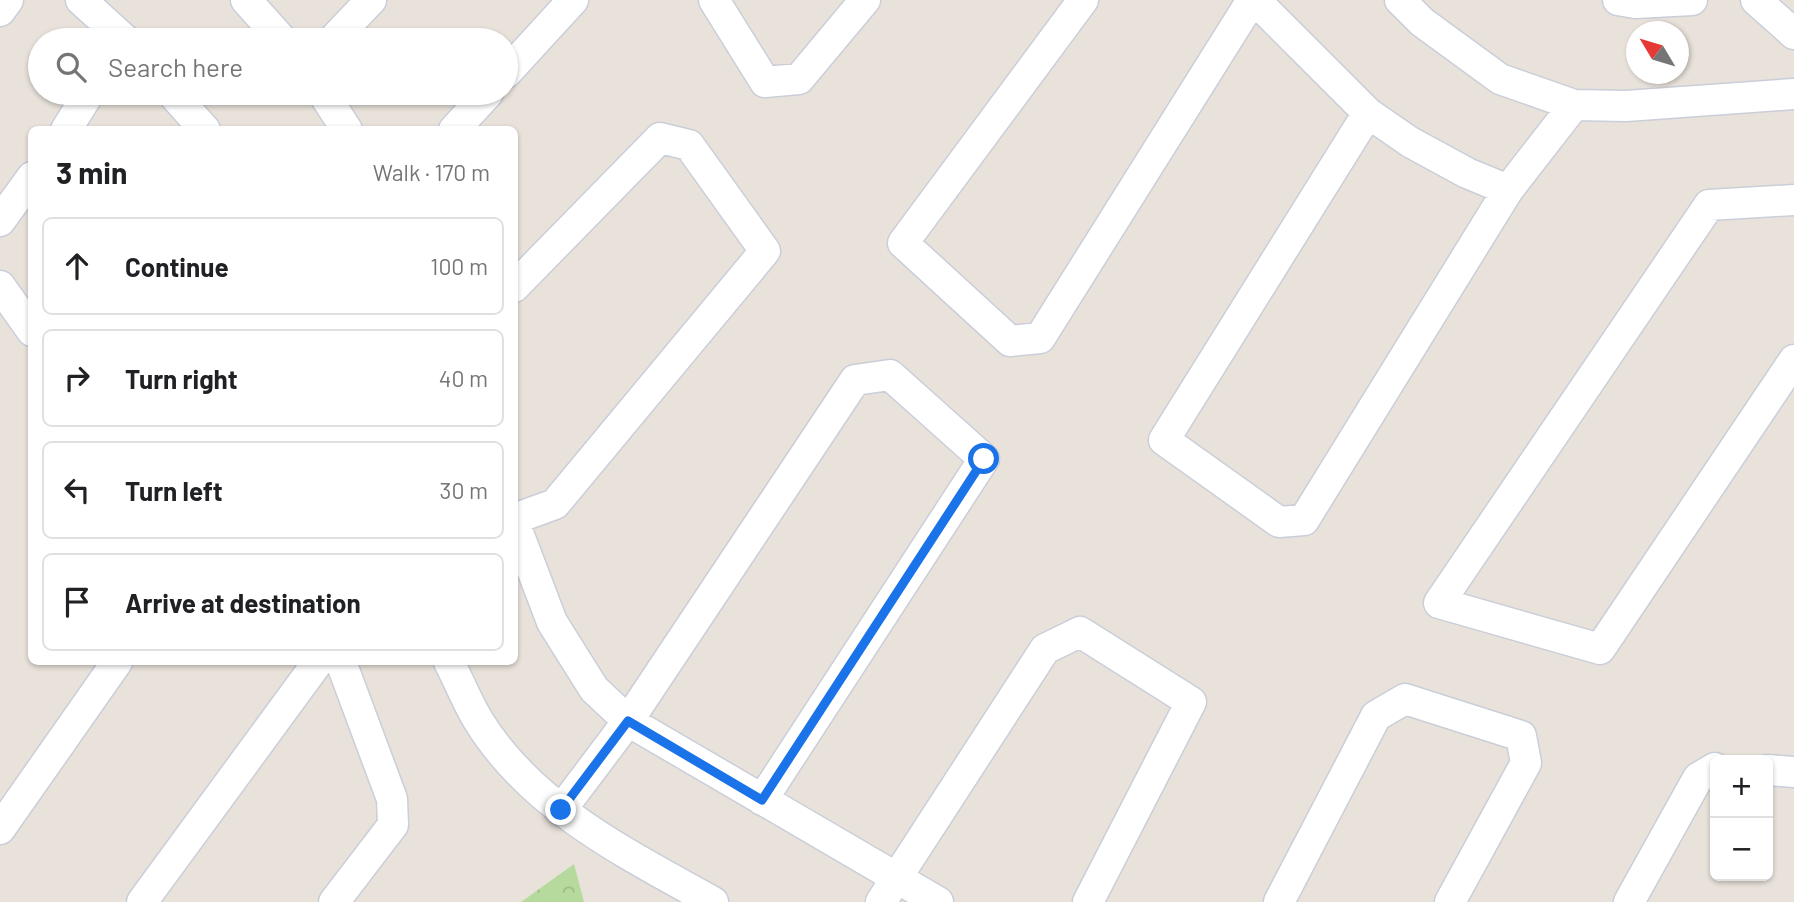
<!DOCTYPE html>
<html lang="en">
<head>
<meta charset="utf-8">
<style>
	body { margin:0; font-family:Barlow,sans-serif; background:#f2f2f2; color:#202124 }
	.controls { position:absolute; right:21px; bottom:21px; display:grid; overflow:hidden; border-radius:10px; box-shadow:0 2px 5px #0004 }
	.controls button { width:63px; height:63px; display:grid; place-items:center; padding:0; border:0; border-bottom:2px solid #e0e0e0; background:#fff; color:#202124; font:35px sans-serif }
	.compass { position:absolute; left:1626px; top:21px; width:63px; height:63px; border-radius:50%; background:#fff; box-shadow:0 2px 5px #0004; rotate:308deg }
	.stop { position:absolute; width:21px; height:21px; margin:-16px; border:5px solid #1a73e8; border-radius:50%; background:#fff }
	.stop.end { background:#1a73e8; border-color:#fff; box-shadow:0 2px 7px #0008 }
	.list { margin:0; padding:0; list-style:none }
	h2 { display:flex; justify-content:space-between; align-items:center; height:91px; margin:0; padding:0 28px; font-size:30px }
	h2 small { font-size:23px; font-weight:400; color:#757577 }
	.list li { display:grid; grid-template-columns:46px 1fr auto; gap:21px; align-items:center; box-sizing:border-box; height:98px; margin:0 14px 14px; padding:0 14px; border:2px solid #e0e0e0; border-radius:10px }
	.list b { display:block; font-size:26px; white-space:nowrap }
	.list em { font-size:23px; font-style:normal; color:#757577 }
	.icon { flex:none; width:38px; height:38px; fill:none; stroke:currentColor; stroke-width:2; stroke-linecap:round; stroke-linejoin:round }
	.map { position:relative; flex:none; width:1794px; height:902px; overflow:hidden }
	.search { position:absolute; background:#fff; box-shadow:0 2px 5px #0004; left:28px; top:28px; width:490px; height:77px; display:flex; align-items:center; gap:18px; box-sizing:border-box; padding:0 24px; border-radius:38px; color:#757577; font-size:26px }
	.panel { position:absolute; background:#fff; box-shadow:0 2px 5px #0004; left:28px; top:126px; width:490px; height:539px; border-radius:10px }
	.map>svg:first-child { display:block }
</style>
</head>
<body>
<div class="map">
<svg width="1794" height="902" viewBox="0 0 1794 902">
	<defs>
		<pattern id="forest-crowns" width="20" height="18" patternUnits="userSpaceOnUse" patternTransform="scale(1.75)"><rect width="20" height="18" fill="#b6da9e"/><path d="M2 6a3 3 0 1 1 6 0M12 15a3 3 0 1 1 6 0" fill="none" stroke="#9cbb88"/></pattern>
	</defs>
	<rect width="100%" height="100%" fill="#e9e2db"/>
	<path fill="url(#forest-crowns)" d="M 574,864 L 584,902 L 521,902 Z"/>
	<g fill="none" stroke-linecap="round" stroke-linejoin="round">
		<defs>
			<path id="minor" d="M 81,0 L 125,40
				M 246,0 L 282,40
				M 714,0 L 765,82 L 799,79 L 865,0
				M 1083,0 L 903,243 L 1010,341 L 1040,338 L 1252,0
				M 1255,0 L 1368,113 L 1410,142 L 1467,173 L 1508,190
				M 1400,0 L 1422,22 L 1500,79 L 1574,105 L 1626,106 L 1794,94
				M 1618,0 L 1635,3 L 1692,0
				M 1756,0 L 1794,34
				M 0,11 L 8,0
				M 333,40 L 371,0
				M 506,73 L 573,0
				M 172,93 L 205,130
				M 323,93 L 347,130
				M 1368,113 L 1164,440 L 1279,522 L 1304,520 L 1508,190 L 1574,105
				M 66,130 L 89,93
				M 454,130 L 488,93
				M 1794,200 L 1709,205 L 1439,603 L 1600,649 L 1794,360
				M 0,221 L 32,177
				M 0,286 L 32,331
				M 514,287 L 660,138 L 689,145 L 765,251 L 555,504 L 514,519
				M 514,522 L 552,622 L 594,689 L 628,721 L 938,902
				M 449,662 C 459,681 467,702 478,720 C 531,807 627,854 713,902
				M 1768,770 L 1794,772
				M 561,810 L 628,721 L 855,380 L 890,375 L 984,459 L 762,800
				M 0,829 L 117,662
				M 142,902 L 318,662
				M 334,902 L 393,825 L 392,799 L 341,662
				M 881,902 L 1045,649 L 1080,632 L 1191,702 L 1088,902
				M 1279,902 L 1376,716 L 1405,699 L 1521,736 L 1526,763 L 1450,902
				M 1629,902 L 1698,778 L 1715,768"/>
		</defs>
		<use href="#minor" stroke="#caced8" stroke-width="33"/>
		<use href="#minor" stroke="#fff" stroke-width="30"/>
	</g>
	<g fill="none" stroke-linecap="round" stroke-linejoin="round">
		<path stroke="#1a73e8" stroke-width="9" d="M 561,810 L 628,721 L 762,800 L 984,459"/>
	</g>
</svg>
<div class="controls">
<button>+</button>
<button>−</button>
</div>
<svg class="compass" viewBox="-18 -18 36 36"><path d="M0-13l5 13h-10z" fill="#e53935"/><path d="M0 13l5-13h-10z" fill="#757577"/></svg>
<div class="stop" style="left:984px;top:459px"></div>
<div class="stop end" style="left:561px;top:810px"></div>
<div class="search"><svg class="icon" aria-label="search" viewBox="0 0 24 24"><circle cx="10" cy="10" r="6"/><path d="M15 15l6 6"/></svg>Search here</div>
<section class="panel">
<h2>3 min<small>Walk · 170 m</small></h2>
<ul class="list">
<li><svg class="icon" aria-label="ahead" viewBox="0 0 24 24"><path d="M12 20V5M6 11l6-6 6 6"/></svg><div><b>Continue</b></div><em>100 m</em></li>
<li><svg class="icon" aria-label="right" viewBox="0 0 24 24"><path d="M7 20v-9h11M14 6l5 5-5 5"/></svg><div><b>Turn right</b></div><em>40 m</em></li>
<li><svg class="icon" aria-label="left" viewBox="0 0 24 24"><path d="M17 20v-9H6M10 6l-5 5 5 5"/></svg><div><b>Turn left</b></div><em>30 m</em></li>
<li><svg class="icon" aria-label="arrive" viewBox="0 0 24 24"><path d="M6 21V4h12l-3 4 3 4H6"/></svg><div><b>Arrive at destination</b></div></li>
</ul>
</section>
</div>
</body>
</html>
